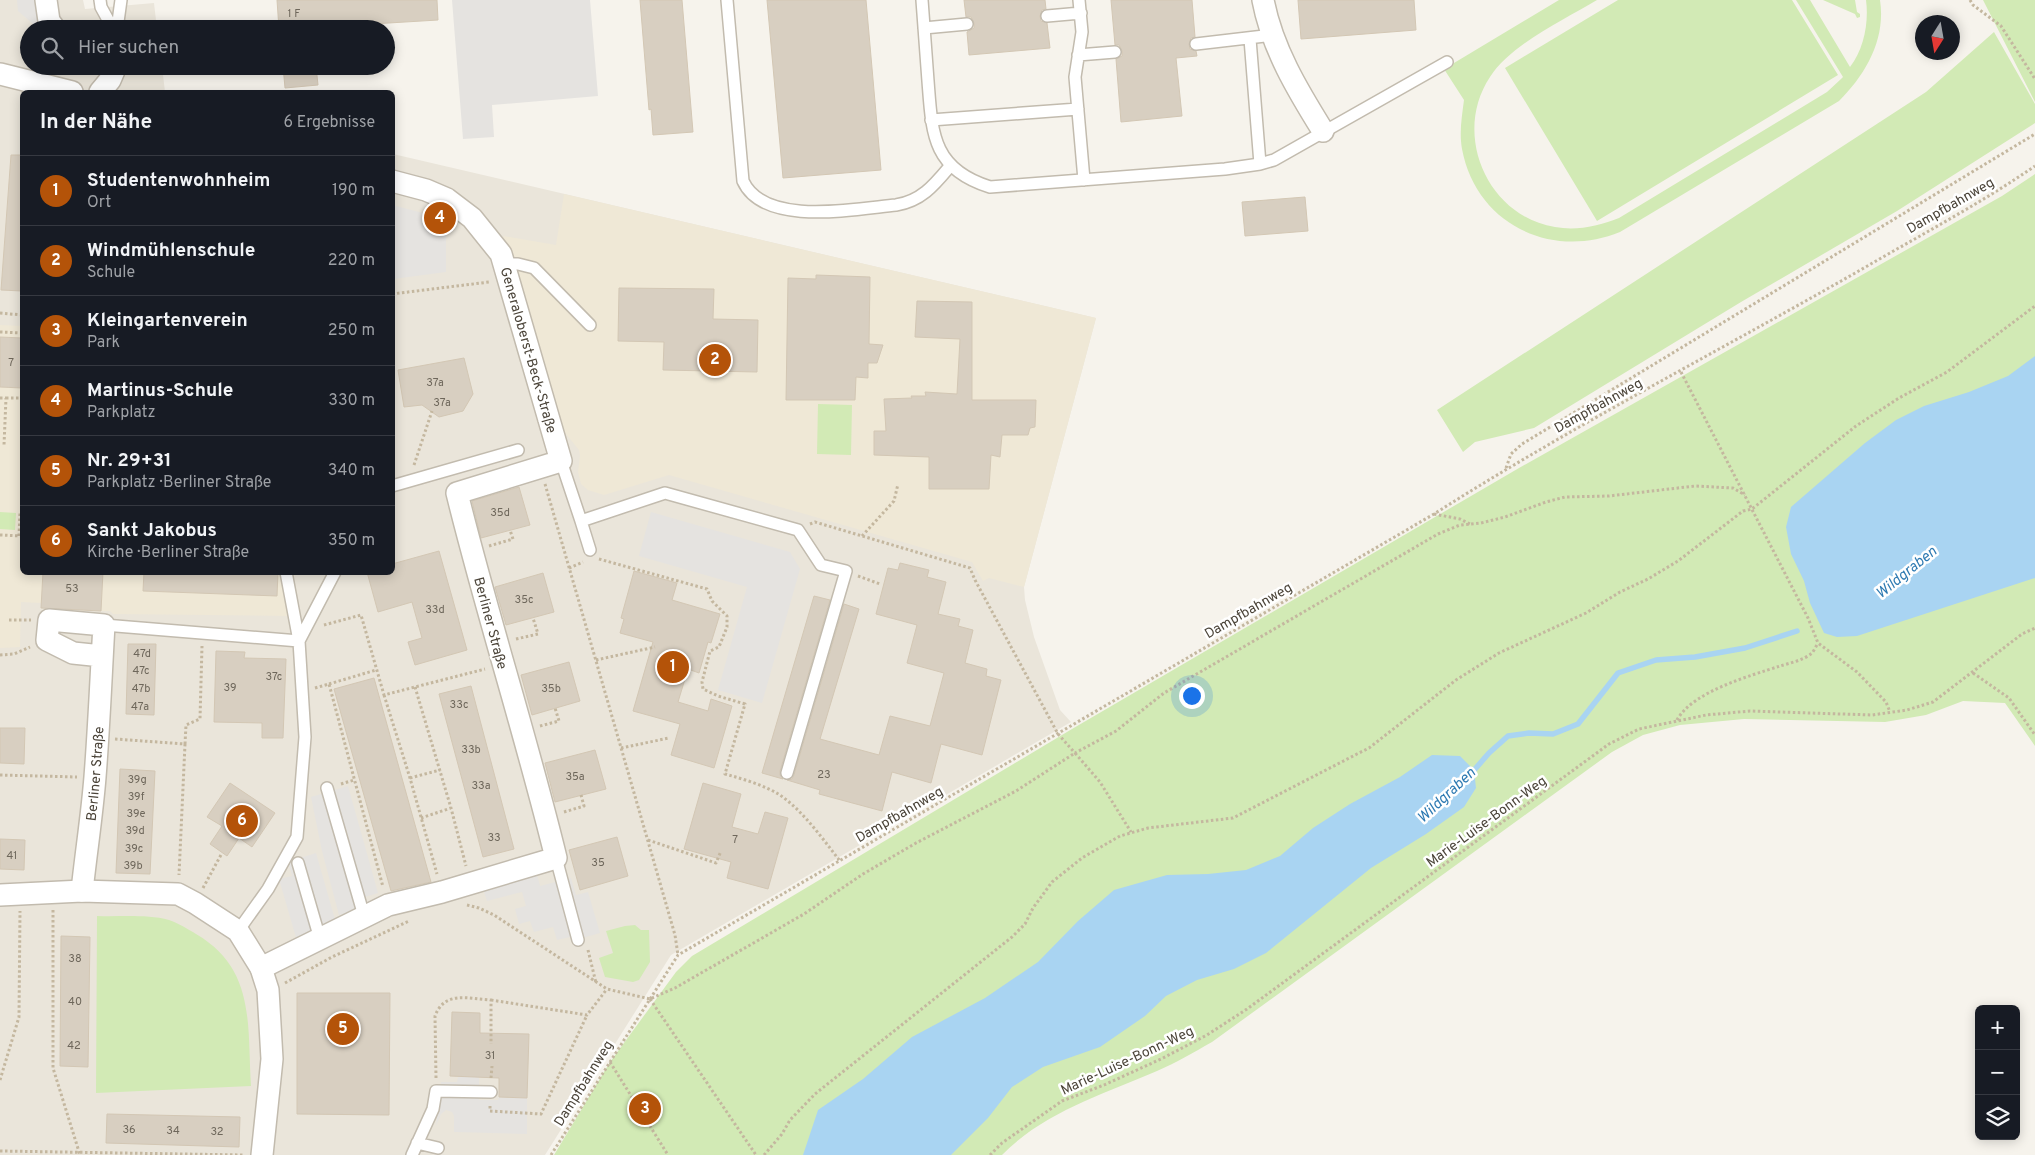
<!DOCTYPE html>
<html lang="de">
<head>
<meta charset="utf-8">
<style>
	body { margin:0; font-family:Overpass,sans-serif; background:#20242c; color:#f1f3f6 }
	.controls { position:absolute; right:15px; bottom:15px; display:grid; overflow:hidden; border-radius:8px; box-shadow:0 2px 12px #0003 }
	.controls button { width:45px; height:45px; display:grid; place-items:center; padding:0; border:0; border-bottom:1px solid #363941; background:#171b24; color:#f1f3f6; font:25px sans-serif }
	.compass { position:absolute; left:1915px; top:15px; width:45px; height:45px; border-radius:50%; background:#171b24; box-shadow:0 2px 12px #0003; rotate:191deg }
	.you { position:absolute; left:1191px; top:695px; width:18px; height:18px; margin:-12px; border:4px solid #fff; border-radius:50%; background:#1a73e8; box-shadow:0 0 0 8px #1a73e833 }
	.badge { display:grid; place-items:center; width:32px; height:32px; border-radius:50%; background:#b45309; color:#fff; font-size:16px; font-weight:700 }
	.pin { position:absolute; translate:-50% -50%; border:2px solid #fff; box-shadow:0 1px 5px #0006 }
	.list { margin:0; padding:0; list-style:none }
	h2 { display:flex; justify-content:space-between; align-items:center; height:65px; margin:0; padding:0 20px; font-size:21px }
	h2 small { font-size:16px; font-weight:400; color:#9ea1a6 }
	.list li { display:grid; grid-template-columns:32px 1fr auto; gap:15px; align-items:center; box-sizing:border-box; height:70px; padding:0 20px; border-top:1px solid #363941 }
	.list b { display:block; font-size:19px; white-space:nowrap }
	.list p { margin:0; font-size:16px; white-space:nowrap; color:#9ea1a6 }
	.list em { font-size:16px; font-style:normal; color:#9ea1a6 }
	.icon { flex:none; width:28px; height:28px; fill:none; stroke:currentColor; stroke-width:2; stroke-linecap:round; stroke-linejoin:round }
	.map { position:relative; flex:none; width:2035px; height:1155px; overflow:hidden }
	.search { position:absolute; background:#171b24; box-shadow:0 2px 12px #0003; left:20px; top:20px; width:375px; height:55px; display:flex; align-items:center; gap:12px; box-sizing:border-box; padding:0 18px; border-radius:28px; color:#9ea1a6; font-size:19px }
	.panel { position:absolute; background:#171b24; box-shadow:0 2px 12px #0003; left:20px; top:90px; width:375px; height:485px; border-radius:8px }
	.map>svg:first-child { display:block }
</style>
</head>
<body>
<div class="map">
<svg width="2035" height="1155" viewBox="0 0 2035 1155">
	<rect width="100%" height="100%" fill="#f6f3ec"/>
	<path fill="#eae5da" d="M 0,0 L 83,0 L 85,9 L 154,3 L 157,29 L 29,29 L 29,66 L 162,66 L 165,92 L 22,92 L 22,572 L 392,572 L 393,154 L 1096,318 L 1024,587 L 1025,600 L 1034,637 L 1060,710 L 1071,722 L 671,955 L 545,1155 L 0,1155 Z"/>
	<path fill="#efe8d6" d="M 564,194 L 1096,318 L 1024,587 L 989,578 L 983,581 L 972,562 L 669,475 L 604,495 L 588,490 L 581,484 L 578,472 L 580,456 L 579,450 L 562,429 L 503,236 L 556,245 Z
		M 0,325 L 22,326 L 22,572 L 294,573 L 297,612 L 293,616 L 113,614 L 110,611 L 101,611 L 41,608 L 41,603 L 21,602 L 20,647 L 0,648 Z"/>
	<path fill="#d2eab5" d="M 1559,0 L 1597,0 C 1564,20 1511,44 1490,77 C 1452,134 1487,216 1555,227 C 1577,231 1598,226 1619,218 L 1827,92 L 1841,79 L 1843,77 L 1796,0 L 1810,0 L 1850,67 C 1864,49 1869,22 1866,0 L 1880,0 C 1886,39 1866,74 1839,101 L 1620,232 C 1551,260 1476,224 1462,149 C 1459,132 1462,116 1464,100 L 1444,69 Z
		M 1618,0 L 1792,0 L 1838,75 L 1597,221 L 1505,68 Z
		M 1823,0 L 1855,0 L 1857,12 L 1860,14 L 1860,17 L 1857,18 L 1855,14 Z
		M 1983,0 L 2035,0 L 2035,102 Z
		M 1994,32 L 2035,104 L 2035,123 L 1897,211 L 1741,302 L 1534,428 L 1475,442 L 1463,452 L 1437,410 L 1926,92 Z
		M 2035,174 L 2035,746 L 2005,703 L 1963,701 L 1926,715 L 1885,722 L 1744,719 L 1680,725 L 1643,735 L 1612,752 L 1212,1042 C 1194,1052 1176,1063 1157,1071 C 1104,1094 1044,1112 1002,1155 L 554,1155 L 610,1062 L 676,972 L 692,956 L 1072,729 L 1519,468 L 2002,196 Z
		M 818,404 L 852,405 L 851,455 L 817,454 Z
		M 0,512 L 16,513 L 15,530 L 0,529 Z
		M 97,916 C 120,917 146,914 169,920 C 178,923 188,929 196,934 C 256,969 247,1025 251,1086 L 96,1093 Z
		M 635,925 L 641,930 L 649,930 L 650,962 L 639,980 L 633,982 L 605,977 L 599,958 L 613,953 L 606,931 L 625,926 Z"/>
	<path fill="#e5e3e0" d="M 17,0 L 39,0 L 42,29 L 39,29 L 18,11 Z
		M 452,0 L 590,0 L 598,96 L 492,105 L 494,137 L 463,139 Z
		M 392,205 L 446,219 L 446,272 L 393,279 Z
		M 651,512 L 790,552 L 800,569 L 762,703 L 718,690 L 747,587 L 639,556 Z
		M 348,786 L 378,893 L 365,897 L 368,907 L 339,915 L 322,851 L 311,797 Z
		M 316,853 L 336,923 L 297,941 L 279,879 L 292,876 L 288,862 Z
		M 537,875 L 540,886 L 571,878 L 576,895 L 588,892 L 600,933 L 571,941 L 570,937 L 557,940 L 553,927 L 534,932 L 530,921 L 519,924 L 515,909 L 526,906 L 522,892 L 487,901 L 483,889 Z
		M 458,1077 L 479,1077 L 479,1100 L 498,1100 L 499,1097 L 527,1098 L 527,1134 L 454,1132 L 454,1116 L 452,1112 L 446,1110 L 441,1114 L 436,1126 L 441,1082 L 457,1082 Z"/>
	<path fill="#a9d4f2" d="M 2035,356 L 2035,578 L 1857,636 L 1837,637 L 1824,633 L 1810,603 L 1804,581 L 1791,554 L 1786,527 L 1791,507 L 1865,443 L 1896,420 L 1924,406 L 1969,392 L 2008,376 Z
		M 1432,755 L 1460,756 L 1474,770 L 1476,788 L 1464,807 L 1426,834 L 1371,868 L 1266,953 L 1234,969 L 1197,980 L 1166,996 L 1145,1016 L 1100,1047 L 1043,1067 L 1012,1087 L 988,1118 L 951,1155 L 803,1155 L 818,1110 L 863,1079 L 912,1037 L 985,998 L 1038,962 L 1078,921 L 1114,890 L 1167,875 L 1208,874 L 1246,870 L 1280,856 L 1313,828 L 1350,804 L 1400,777 Z"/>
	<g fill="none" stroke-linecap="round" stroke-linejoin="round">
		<path stroke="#a9d4f2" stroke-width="5.5" d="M 1469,776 L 1489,753 L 1508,736 L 1529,733 L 1553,734 L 1578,724 L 1618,673 L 1656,660 L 1695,657 L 1745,648 L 1797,631"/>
	</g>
	<path fill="#d8cfc1" stroke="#d3c7b4" d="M 277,0 L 437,0 L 438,20 L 372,24 L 372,26 L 347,29 L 279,29 Z
		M 640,0 L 682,0 L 693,132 L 653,135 L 651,109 L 649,110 Z
		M 767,0 L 866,0 L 881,170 L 783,178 Z
		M 964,0 L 1045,0 L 1046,9 L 1042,10 L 1040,16 L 1041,21 L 1047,23 L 1050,48 L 969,55 L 967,32 L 974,28 L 974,23 L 971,17 L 966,17 Z
		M 1111,0 L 1192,0 L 1195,37 L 1191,38 L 1189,44 L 1190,49 L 1196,51 L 1197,56 L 1176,58 L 1182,116 L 1121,122 L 1116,59 L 1122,56 L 1122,51 L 1119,45 L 1115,45 Z
		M 1298,0 L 1414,0 L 1416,30 L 1301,39 Z
		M 283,66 L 316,66 L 318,85 L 285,88 Z
		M 11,155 L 22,155 L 22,291 L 1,290 Z
		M 1305,197 L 1308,231 L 1245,236 L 1242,202 Z
		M 816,275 L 870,277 L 869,344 L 883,345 L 877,363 L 868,363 L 868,378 L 856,377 L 855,400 L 786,400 L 788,278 L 816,279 Z
		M 619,288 L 714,289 L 713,319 L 758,320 L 757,372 L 663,370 L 664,342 L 618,341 Z
		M 917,301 L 972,302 L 972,400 L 1036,400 L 1035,427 L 1030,428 L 1028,435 L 1002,435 L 1000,457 L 991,455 L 989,489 L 929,489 L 929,457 L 874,455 L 874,431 L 886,431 L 884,399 L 912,398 L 911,396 L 926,396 L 925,392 L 957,394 L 960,339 L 915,337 Z
		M 0,337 L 22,338 L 22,388 L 0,387 Z
		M 464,358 L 473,394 L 463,411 L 439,417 L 422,405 L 404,407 L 398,370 Z
		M 519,487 L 530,525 L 481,538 L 472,501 Z
		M 439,551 L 467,650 L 415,665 L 408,642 L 422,638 L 412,602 L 378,612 L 367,572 L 392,572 L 392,564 Z
		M 900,563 L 929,570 L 927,577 L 946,582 L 938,614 L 960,619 L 958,626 L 973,630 L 965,663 L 987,669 L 986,676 L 1001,680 L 982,755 L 941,744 L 931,783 L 892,772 L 882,811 L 819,794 L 820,790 L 787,780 L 792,779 L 794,775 L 844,604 L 859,609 L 820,739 L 879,755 L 890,716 L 930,726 L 944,673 L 907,663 L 917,625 L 876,614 L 888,568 L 898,570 Z
		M 634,571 L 677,583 L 672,600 L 720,614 L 711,643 L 708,642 L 699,673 L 688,669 L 678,702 L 708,711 L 711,699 L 732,706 L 714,768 L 671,755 L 680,724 L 633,711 L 653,642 L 620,633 L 624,619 L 621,618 Z
		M 43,572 L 103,572 L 101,611 L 41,608 Z
		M 144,572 L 278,572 L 277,596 L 143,591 Z
		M 543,573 L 554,612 L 506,625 L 495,587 Z
		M 814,596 L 830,600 L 780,771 L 780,775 L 783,779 L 762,773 Z
		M 128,644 L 156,644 L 154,715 L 126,714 Z
		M 216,651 L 245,652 L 244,658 L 286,659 L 283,738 L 262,738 L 262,723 L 214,722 Z
		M 569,662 L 580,701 L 532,715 L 521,675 Z
		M 374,678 L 431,882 L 391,891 L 334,689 Z
		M 471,686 L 514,849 L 483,857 L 439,694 Z
		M 0,728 L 25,728 L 24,764 L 0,763 Z
		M 595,750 L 606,789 L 555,802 L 545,763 Z
		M 120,769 L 155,771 L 150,874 L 116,873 Z
		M 230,783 L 275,813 L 252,847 L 239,838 L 227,856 L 210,844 L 222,826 L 207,817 Z
		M 703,783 L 741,794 L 732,827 L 758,834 L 765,812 L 788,818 L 768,889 L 727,878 L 731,862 L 684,849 Z
		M 617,837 L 628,876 L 580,890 L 569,850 Z
		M 0,839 L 25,840 L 24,870 L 0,869 Z
		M 61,936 L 90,937 L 88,1067 L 60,1066 Z
		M 297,993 L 390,993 L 389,1115 L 297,1114 Z
		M 452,1012 L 480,1013 L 480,1033 L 529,1034 L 527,1098 L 499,1097 L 499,1078 L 450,1076 Z
		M 107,1114 L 240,1117 L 239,1147 L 106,1143 Z"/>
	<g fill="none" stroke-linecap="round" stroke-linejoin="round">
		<defs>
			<path id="service" d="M 100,0 L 101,7 L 113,29
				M 727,0 L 743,181 C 764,227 855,209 896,205 C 922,201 935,184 951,165
				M 922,0 C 924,27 926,54 928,81 C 932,133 932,169 990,187 L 1225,169 L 1260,164 L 1274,160 L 1447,62
				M 1079,0 L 1082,32 L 1075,77 L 1084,180
				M 1047,16 L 1081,13
				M 924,28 L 967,24
				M 117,29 L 121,0
				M 1250,39 L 1260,164
				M 1196,44 L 1273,35
				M 1078,55 L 1115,52
				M 931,120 L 1078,109
				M 505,264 L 518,264 L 534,268 L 590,325
				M 561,461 L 581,521 L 665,493 L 798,530 L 821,565 L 846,571 L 787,773
				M 392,486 L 518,450
				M 581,521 L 590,550
				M 104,625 L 299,641 L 286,572
				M 327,788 L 364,916
				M 556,858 L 578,940
				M 298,863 L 320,939
				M 238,931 L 268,889 L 297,837 L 305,737 L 299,641 L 335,572
				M 417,1143 L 438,1148
				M 412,1155 L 433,1109 L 436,1091 L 491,1092"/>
			<g id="minor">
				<path d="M 46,0 L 49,21 L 55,29"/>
				<path d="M 1263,0 C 1272,48 1298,91 1323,131"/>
				<path d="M 0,74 L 72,92"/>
				<path d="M 100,92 L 110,80 L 116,66"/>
				<path id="s1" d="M 82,891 C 86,853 92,815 95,777 C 99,727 101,676 104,625 L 49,620 L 47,640 L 73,653 L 102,656"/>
				<path d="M 0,895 L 82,891 L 178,894 L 195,903 L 238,931 L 261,968 L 268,990 L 272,1059 L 262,1155"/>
				<path d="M 261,968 L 388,905 L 442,892 L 556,858 C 526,735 487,615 457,493 L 561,461 L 501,254 L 472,218 L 447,199 L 426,190 L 392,181"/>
			</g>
		</defs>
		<use href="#service" stroke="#c2bbae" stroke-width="14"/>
		<use href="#minor" stroke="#c2bbae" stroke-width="24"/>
		<path stroke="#c4b79f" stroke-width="3" stroke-dasharray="2.5 2.5" stroke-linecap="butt" d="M 1970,0 L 1973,5 L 2001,26 L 2035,79
			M 392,294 L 489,282
			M 0,313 L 22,315
			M 0,332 L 22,333
			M 1681,372 L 1808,618 L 1818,643 L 1857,672 L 1886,702 L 1890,712
			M 0,398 L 6,398 L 4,445
			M 6,398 L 22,398
			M 414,465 L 432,411
			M 1506,468 L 1511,454 L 1522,444 L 2035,134
			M 545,484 L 675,935 L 678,955
			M 1434,514 L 1460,519 L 1470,524
			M 810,524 L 815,522 L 970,568 L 975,580 L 1058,734 L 1075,753 L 1116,731 L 1164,693 L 1438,534 L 1460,525 L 1481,523 L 1505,517 L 1546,502 L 1565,497 L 1609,496 L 1695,486 L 1733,488 L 1745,495
			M 0,535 L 22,536
			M 19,536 L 20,513
			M 862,536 L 894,501 L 898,484
			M 489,546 L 513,539 L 510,530
			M 599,559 L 707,589 L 712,601 L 727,616 L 727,627 L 719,647 L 710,651 L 702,682 L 703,689 L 718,696 L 745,704 L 725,774 C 743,779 764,785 780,795 C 804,812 822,838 840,861
			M 569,568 L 583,562
			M 858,576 L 880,584
			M 9,620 L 31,620
			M 324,625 L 361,615 L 384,695 L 485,669
			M 516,639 L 538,634 L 533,618
			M 0,655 L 14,654 L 30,647
			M 596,660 L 655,647
			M 1973,673 L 2009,698 L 2035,735
			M 329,684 L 376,670
			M 415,687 L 451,808 L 466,866
			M 315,688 L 329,684 L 383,887
			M 384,695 L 410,778 L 437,874
			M 1677,720 C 1693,691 1750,676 1780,666 C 1790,663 1804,660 1812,653 C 1814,651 1816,646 1818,643
			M 540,726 L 559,721 L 555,708
			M 115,739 L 185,744 L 179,875
			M 185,744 L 186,725 L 200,719 L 202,646
			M 621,748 L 669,738
			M 0,775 L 77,777
			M 410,778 L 440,770
			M 341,784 L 354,780
			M 564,812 L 584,806 L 581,795
			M 421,818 L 451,808
			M 648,840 L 716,863 L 721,851
			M 203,888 L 222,853
			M 467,905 L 479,908 L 494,915 L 607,989 L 650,999 L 675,988 L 804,914 L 863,874 L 916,843 L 1016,791 L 1075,753 L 1100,782 L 1131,832
			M 53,910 L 53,1068 L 80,1155
			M 588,950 L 596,983
			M 285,983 L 332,957 L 409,921
			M 650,999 L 756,1155
			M 491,1000 L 587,1015 L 607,989
			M 610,1062 L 668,1155
			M 436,1078 L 435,1016 C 445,990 468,999 491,1000 L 491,1044
			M 491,1078 L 492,1066
			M 0,1080 L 19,1017 L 20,911
			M 490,1106 L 490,1111 L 541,1114 L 587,1015
			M 0,1151 L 244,1155
			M 551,1155 L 678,955 L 1434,514 C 1577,423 1729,346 1876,261 C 1930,230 1984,201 2035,166
			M 764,1155 L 782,1134 L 790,1120 L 815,1094 L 1012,937 L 1025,924 L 1033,908 L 1052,882 L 1082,858 L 1120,836 L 1148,828 L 1233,818 L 1357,754 L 1369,748 L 1456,680 L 1499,653 L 1586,613 L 1620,592 L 1648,579 L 1678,561 L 1743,511 L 1752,509 L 1856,426 L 1899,398 L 1947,372 L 2035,306
			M 990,1155 L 1002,1143 L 1062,1101 L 1104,1085 L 1161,1059 L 1207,1035 L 1247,1009 L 1609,744 L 1639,729 L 1706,715 L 1750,711 L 1872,715 L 1907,710 L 1933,702 L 2022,634 L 2035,628"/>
		<use href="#service" stroke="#fff" stroke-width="11"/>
		<use href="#minor" stroke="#fff" stroke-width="21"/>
	</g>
	<g text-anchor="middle" stroke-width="5" stroke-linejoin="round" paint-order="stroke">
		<g font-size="11" fill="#6e675b">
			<text x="294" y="17">1 F</text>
			<text x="11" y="366">7</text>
			<text x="435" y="386">37a</text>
			<text x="442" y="406">37a</text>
			<text x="500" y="516">35d</text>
			<text x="72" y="592">53</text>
			<text x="524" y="603">35c</text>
			<text x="435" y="613">33d</text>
			<text x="142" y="657">47d</text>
			<text x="141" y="674">47c</text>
			<text x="274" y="680">37c</text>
			<text x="230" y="691">39</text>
			<text x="141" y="692">47b</text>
			<text x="551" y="692">35b</text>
			<text x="459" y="708">33c</text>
			<text x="140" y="710">47a</text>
			<text x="471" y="753">33b</text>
			<text x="824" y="778">23</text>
			<text x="575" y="780">35a</text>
			<text x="137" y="783">39g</text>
			<text x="481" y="789">33a</text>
			<text x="136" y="800">39f</text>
			<text x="136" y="817">39e</text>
			<text x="135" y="834">39d</text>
			<text x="494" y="841">33</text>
			<text x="735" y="843">7</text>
			<text x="134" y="852">39c</text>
			<text x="12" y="859">41</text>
			<text x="598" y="866">35</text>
			<text x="133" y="869">39b</text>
			<text x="75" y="962">38</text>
			<text x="75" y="1005">40</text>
			<text x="74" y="1049">42</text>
			<text x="490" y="1059">31</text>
			<text x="129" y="1133">36</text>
			<text x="173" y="1134">34</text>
			<text x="217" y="1135">32</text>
		</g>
		<g font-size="14" fill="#4b4439" stroke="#fff">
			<text transform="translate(1950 205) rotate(-30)" y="5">Dampfbahnweg</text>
			<text transform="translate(529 350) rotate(74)" y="5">Generaloberst-Beck-Straße</text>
			<text transform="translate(1598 405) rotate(-29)" y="5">Dampfbahnweg</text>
			<text transform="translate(1248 610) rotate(-30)" y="5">Dampfbahnweg</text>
			<text transform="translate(491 623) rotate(75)" y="5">Berliner Straße</text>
			<text dy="5" stroke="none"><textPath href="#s1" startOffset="118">Berliner Straße</textPath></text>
			<text transform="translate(899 814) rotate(-30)" y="5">Dampfbahnweg</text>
			<text transform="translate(1486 821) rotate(-36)" y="5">Marie-Luise-Bonn-Weg</text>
			<text transform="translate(1127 1060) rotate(-25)" y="5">Marie-Luise-Bonn-Weg</text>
			<text transform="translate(583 1083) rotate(-58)" y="5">Dampfbahnweg</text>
		</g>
		<g font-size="15" font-style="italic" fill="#2e7ab2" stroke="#fff">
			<text transform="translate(1906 572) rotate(-39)" y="5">Wildgraben</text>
			<text transform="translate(1446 795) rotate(-43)" y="5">Wildgraben</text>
		</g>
	</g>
</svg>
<div class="controls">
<button>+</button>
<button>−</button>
<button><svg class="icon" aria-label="layers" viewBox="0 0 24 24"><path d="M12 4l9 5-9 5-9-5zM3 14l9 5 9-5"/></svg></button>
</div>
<svg class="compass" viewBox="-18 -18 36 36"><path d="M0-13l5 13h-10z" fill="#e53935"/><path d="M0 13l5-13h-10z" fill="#9ea1a6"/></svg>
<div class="you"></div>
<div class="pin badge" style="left:673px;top:667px">1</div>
<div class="pin badge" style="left:715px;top:360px">2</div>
<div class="pin badge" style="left:645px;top:1109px">3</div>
<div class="pin badge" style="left:440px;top:218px">4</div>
<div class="pin badge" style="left:343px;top:1029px">5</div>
<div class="pin badge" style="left:242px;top:821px">6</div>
<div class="search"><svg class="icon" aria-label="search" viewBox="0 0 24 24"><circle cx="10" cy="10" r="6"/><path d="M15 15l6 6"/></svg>Hier suchen</div>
<section class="panel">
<h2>In der Nähe<small>6 Ergebnisse</small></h2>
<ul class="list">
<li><span class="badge">1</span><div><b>Studentenwohnheim</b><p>Ort</p></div><em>190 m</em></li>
<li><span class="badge">2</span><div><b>Windmühlenschule</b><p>Schule</p></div><em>220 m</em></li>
<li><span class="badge">3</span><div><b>Kleingartenverein</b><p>Park</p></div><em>250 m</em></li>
<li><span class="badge">4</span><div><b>Martinus-Schule</b><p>Parkplatz</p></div><em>330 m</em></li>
<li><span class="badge">5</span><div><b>Nr. 29+31</b><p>Parkplatz · Berliner Straße</p></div><em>340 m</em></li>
<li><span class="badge">6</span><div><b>Sankt Jakobus</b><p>Kirche · Berliner Straße</p></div><em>350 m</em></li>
</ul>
</section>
</div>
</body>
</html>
